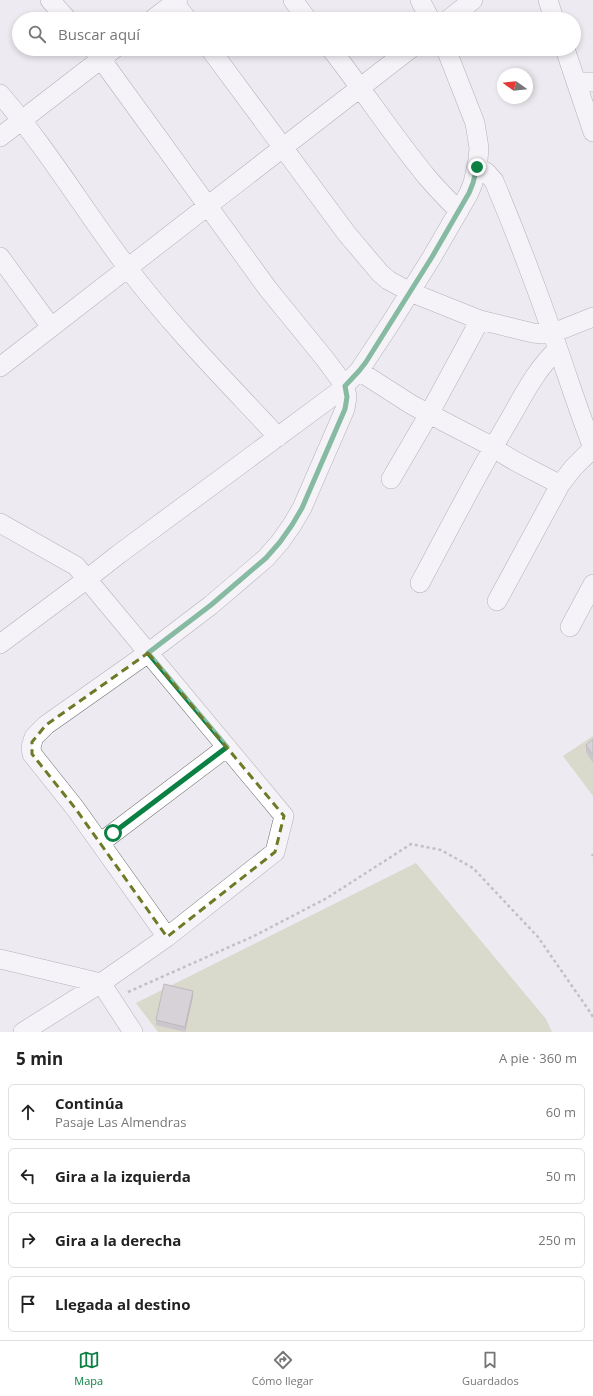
<!DOCTYPE html>
<html lang="es">
<head>
<meta charset="utf-8">
<style>
	body { margin:0; font-family:"Open Sans",sans-serif; background:#f6f6f6; color:#222 }
	.compass { position:absolute; left:497px; top:68px; width:36px; height:36px; border-radius:50%; background:#fff; box-shadow:0 2px 6px #0003; rotate:285deg }
	.stop { position:absolute; width:12px; height:12px; margin:-9px; border:3px solid #0b8043; border-radius:50%; background:#fff }
	.stop.end { background:#0b8043; border-color:#fff; box-shadow:0 1px 4px #0008 }
	.list { margin:0; padding:0; list-style:none }
	h2 { display:flex; justify-content:space-between; align-items:center; height:52px; margin:0; padding:0 16px; font-size:17px }
	h2 small { font-size:13px; font-weight:400; color:#767676 }
	.list li { display:grid; grid-template-columns:26px 1fr auto; gap:12px; align-items:center; box-sizing:border-box; height:56px; margin:0 8px 8px; padding:0 8px; border:1px solid #e0e0e0; border-radius:6px }
	.list b { display:block; font-size:15px; white-space:nowrap }
	.list p { margin:0; font-size:13px; white-space:nowrap; color:#767676 }
	.list em { font-size:13px; font-style:normal; color:#767676 }
	.icon { flex:none; width:22px; height:22px; fill:none; stroke:currentColor; stroke-width:2; stroke-linecap:round; stroke-linejoin:round }
	.map { position:relative; flex:none; width:593px; height:1032px; overflow:hidden }
	.search { position:absolute; background:#fff; box-shadow:0 2px 6px #0003; left:12px; right:12px; top:12px; height:44px; display:flex; align-items:center; gap:10px; box-sizing:border-box; padding:0 14px; border-radius:22px; color:#767676; font-size:15px }
	.sheet { height:308px; background:#fff }
	nav { display:flex; justify-content:space-around; align-items:center; box-sizing:border-box; height:56px; border-top:1px solid #e0e0e0; background:#fff; font-size:11px; color:#767676 }
	nav a { display:grid; justify-items:center; gap:2px }
	nav .on { color:#0b8043 }
	.map>svg:first-child { display:block }
</style>
</head>
<body>
<div class="map">
<svg width="593" height="1032" viewBox="0 0 593 1032">
	<rect width="100%" height="100%" fill="#edeaf1"/>
	<path fill="#c0c5a1" d="M 593,736 L 593,796 L 563,756 Z
		M 416,863 L 546,1019 L 552,1032 L 158,1032 L 136,1003 Z"/>
	<g fill="none" stroke-linecap="round" stroke-linejoin="round">
		<defs>
			<path id="minor" d="M 50,0 L 67,19
				M 172,0 L 187,19
				M 293,0 L 307,19
				M 420,0 L 430,19
				M 548,0 L 554,19
				M 153,19 L 178,0
				M 449,19 L 473,0
				M 93,49 L 101,59 L 268,289 L 325,359 L 345,386 L 347,397 L 345,409 L 302,508 L 292,525 L 280,542 L 266,558 L 211,605 L 148,653 L 46,725 L 34,737 L 31,747 L 32,754 L 75,808 L 167,937
				M 210,49 L 347,234 L 380,273 L 388,280 L 410,292 L 480,320 L 533,333 L 542,334 L 553,333 L 593,317
				M 331,49 C 364,91 393,136 427,177 C 437,189 448,200 459,211
				M 565,49 L 593,132
				M 576,82 L 593,82
				M 0,94 C 47,148 84,210 127,267 C 173,328 227,382 278,437
				M 0,137 L 114,49
				M 477,167 L 486,172 L 494,181 C 515,231 534,281 552,332 C 566,371 578,410 593,448
				M 0,257 L 51,327
				M 0,367 L 410,49
				M 359,371 L 412,405 L 493,447 C 514,463 538,472 560,485
				M 391,479 L 429,414 L 480,320
				M 0,523 L 76,566 L 284,816 L 275,852 L 167,937 L 101,983 L 23,1032
				M 420,583 C 449,529 477,474 508,422 C 523,396 536,369 558,349
				M 497,601 L 560,485 L 573,468 L 593,448
				M 570,627 L 593,584
				M 0,644 L 87,579 L 119,554 L 337,393 L 359,371 L 392,321 L 432,257 L 469,193 L 473,183 L 478,160 L 479,148 L 475,123 L 446,49
				M 100,843 L 227,747
				M 0,959 L 101,983
				M 101,983 L 133,1032"/>
		</defs>
		<use href="#minor" stroke="#716f74" stroke-width="20"/>
		<path stroke="#8f8d92" stroke-width="2.5" stroke-dasharray="3 3" stroke-linecap="butt" d="M 592,854 L 593,856
			M 128,992 L 254,936 L 327,898 L 411,844 L 441,850 L 473,868 L 538,937 L 590,1012 L 593,1017"/>
		<use href="#minor" stroke="#fff" stroke-width="19"/>
	</g>
	<path fill="#a19ca0" d="M 593,739 L 593,763 L 586,752 L 586,745 Z
		M 193,996 L 185,1032 L 156,1025 L 156,1020 Z"/>
	<path fill="#837f82" d="M 193,991 L 193,996 L 185,1032 L 185,1027 Z"/>
	<path fill="#bbb5ba" stroke="#837f82" d="M 593,739 L 593,755 L 586,745 Z
		M 164,984 L 193,991 L 185,1027 L 156,1020 Z"/>
	<g fill="none" stroke-linecap="round" stroke-linejoin="round">
		<path stroke="#0b8043" stroke-width="5" d="M 113,833 L 227,747 L 148,653 L 211,605 L 266,558 L 280,542 L 292,525 L 302,508 L 345,409 L 347,397 L 345,386 L 359,371 L 366,362 L 432,257 L 469,193 L 473,183 L 477,167"/>
	</g>
	<path d="M0 0H593V1032H0ZM 148,653 L 284,816 L 275,852 L 167,937 L 75,808 L 32,754 L 32,742 L 46,725 Z" fill="#edeaf1" fill-opacity=".55" fill-rule="evenodd"/>
	<path fill="none" stroke="#6e7a26" stroke-width="3" stroke-dasharray="8 5" stroke-linejoin="round" d="M 148,653 L 284,816 L 275,852 L 167,937 L 75,808 L 32,754 L 32,742 L 46,725 Z"/>
</svg>
<svg class="compass" viewBox="-18 -18 36 36"><path d="M0-13l5 13h-10z" fill="#e53935"/><path d="M0 13l5-13h-10z" fill="#767676"/></svg>
<div class="stop" style="left:113px;top:833px"></div>
<div class="stop end" style="left:477px;top:167px"></div>
<div class="search"><svg class="icon" aria-label="search" viewBox="0 0 24 24"><circle cx="10" cy="10" r="6"/><path d="M15 15l6 6"/></svg>Buscar aquí</div>
</div>
<section class="sheet">
<h2>5 min<small>A pie · 360 m</small></h2>
<ul class="list">
<li><svg class="icon" aria-label="ahead" viewBox="0 0 24 24"><path d="M12 20V5M6 11l6-6 6 6"/></svg><div><b>Continúa</b><p>Pasaje Las Almendras</p></div><em>60 m</em></li>
<li><svg class="icon" aria-label="left" viewBox="0 0 24 24"><path d="M17 20v-9H6M10 6l-5 5 5 5"/></svg><div><b>Gira a la izquierda</b></div><em>50 m</em></li>
<li><svg class="icon" aria-label="right" viewBox="0 0 24 24"><path d="M7 20v-9h11M14 6l5 5-5 5"/></svg><div><b>Gira a la derecha</b></div><em>250 m</em></li>
<li><svg class="icon" aria-label="arrive" viewBox="0 0 24 24"><path d="M6 21V4h12l-3 4 3 4H6"/></svg><div><b>Llegada al destino</b></div></li>
</ul>
</section>
<nav>
<a class="on"><svg class="icon" aria-label="map" viewBox="0 0 24 24"><path d="M3 6l6-2 6 2 6-2v14l-6 2-6-2-6 2zM9 4v14M15 6v14"/></svg>Mapa</a>
<a><svg class="icon" aria-label="directions" viewBox="0 0 24 24"><path d="M12 3l9 9-9 9-9-9zM9 14v-3h6M13 9l2 2-2 2"/></svg>Cómo llegar</a>
<a><svg class="icon" aria-label="saved" viewBox="0 0 24 24"><path d="M7 4h10v16l-5-4-5 4z"/></svg>Guardados</a>
</nav>
</body>
</html>
